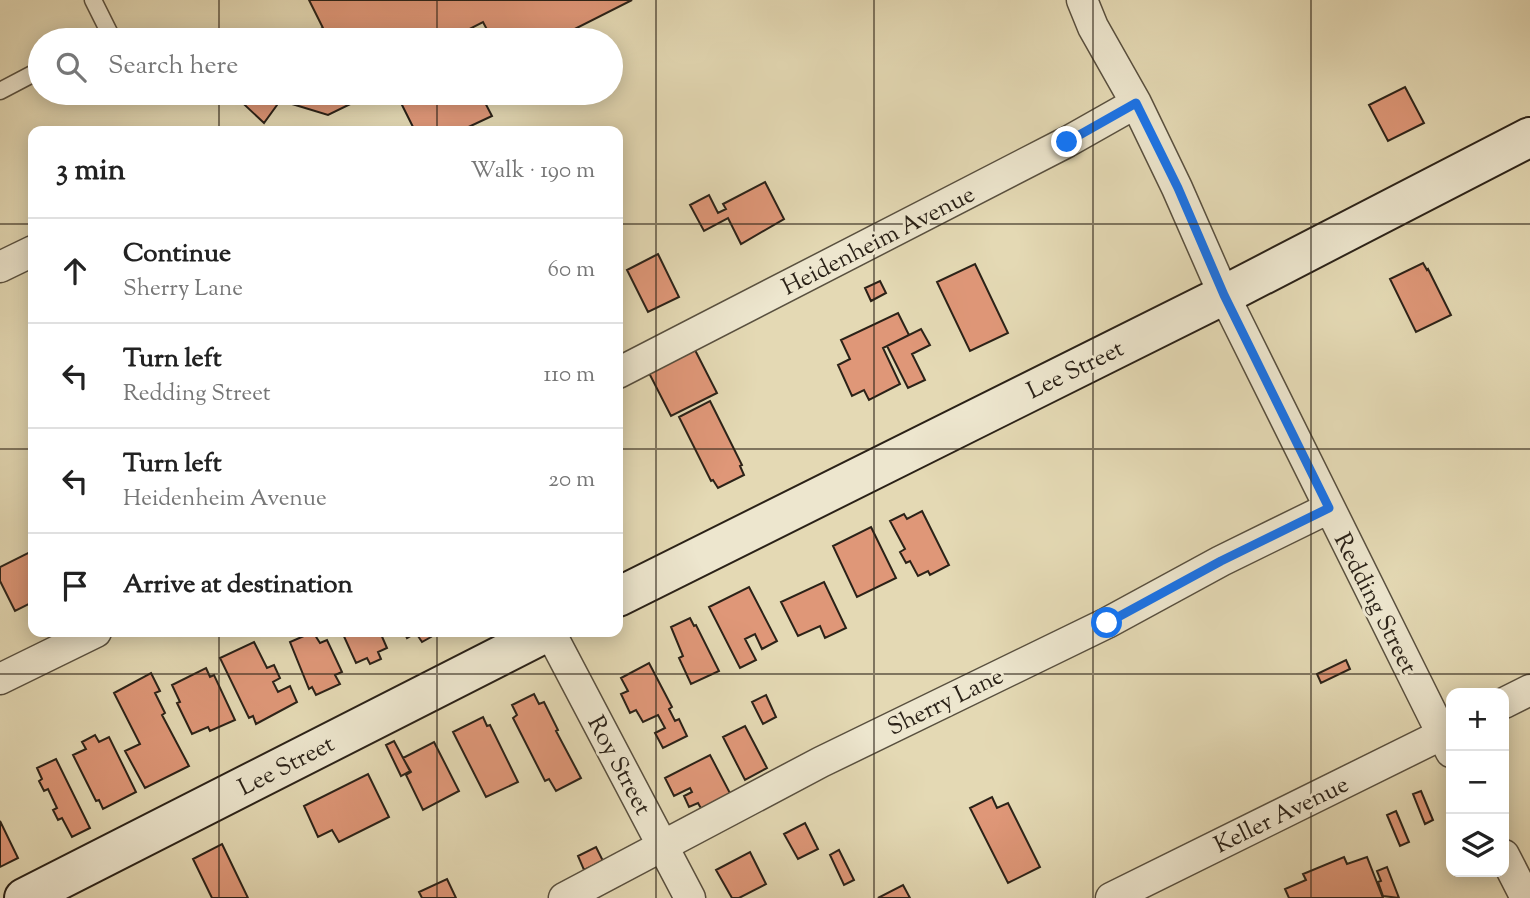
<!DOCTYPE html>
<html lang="en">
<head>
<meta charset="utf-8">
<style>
	body { margin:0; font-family:"Sorts Mill Goudy",serif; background:#f2f2f2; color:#222 }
	.controls { position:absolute; right:21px; bottom:21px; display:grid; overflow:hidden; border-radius:14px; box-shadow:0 4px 18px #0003 }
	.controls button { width:63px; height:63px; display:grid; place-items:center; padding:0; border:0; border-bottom:2px solid #e0e0e0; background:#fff; color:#222; font:35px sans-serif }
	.stop { position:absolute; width:21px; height:21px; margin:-16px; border:5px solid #1a73e8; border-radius:50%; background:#fff }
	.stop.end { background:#1a73e8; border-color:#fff; box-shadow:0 2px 7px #0008 }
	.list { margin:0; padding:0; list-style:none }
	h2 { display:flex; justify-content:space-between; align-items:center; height:91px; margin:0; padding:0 28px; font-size:30px }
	h2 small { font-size:23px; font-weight:400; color:#767676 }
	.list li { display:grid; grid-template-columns:46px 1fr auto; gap:21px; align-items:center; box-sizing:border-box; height:105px; padding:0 28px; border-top:2px solid #e0e0e0 }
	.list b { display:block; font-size:26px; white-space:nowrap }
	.list p { margin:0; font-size:23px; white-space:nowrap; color:#767676 }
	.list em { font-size:23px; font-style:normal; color:#767676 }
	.icon { flex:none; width:38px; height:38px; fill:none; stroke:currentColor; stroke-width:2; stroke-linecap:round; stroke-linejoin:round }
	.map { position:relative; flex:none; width:1530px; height:898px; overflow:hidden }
	.search { position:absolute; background:#fff; box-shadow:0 4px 18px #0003; left:28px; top:28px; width:595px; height:77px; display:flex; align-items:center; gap:18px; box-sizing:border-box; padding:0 24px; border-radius:38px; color:#767676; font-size:26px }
	.panel { position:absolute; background:#fff; box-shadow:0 4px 18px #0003; left:28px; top:126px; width:595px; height:511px; border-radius:14px }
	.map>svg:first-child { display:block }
</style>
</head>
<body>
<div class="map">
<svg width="1530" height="898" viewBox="0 0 1530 898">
	<rect width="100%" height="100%" fill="#e4d9b4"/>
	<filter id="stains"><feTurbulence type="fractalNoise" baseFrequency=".00286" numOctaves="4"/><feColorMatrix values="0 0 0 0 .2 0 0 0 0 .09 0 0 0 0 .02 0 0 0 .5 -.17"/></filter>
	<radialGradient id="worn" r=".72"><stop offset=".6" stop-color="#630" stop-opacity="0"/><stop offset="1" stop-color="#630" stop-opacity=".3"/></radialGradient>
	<path fill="#df9778" stroke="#2b2218" stroke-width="2" d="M 309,0 L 632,0 L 553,40 L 497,40 L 495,37 L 492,39 L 483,22 L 448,40 L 297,40 L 323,28 Z
		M 1405,87 L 1424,123 L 1388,141 L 1369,105 Z
		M 232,93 L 282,93 L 277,105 L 264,123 Z
		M 282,93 L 300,93 L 326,101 L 331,99 L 324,93 L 339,95 L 343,93 L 373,93 L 328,115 L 279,100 Z
		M 396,93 L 480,93 L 492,116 L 460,131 L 415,131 Z
		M 765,182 L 784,219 L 741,244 L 728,218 L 704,231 L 690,205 L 709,195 L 718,213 L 726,209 L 723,204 Z
		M 658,254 L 679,297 L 648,312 L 627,270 Z
		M 1423,263 L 1427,270 L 1428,269 L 1451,315 L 1416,332 L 1390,279 Z
		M 975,264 L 1008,333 L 970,351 L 937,282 Z
		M 880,281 L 886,293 L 871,301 L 865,288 Z
		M 898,313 L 909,335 L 883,348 L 900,384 L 869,400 L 864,390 L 852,396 L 838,365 L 850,359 L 841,340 Z
		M 921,329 L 930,345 L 912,354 L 925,380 L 908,388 L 887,346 Z
		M 695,350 L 717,393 L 671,416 L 649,373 Z
		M 710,401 L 742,465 L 740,466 L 744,475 L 718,488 L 713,480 L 711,481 L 679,417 Z
		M 922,511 L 949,565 L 930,575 L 928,571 L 918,576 L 910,561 L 906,563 L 900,552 L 905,549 L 890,521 L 904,514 L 907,519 Z
		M 871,527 L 896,578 L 857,597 L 833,546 Z
		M 30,552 L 33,559 L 33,602 L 15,611 L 0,581 L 0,567 Z
		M 824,582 L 846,628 L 825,638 L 820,626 L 798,636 L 781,602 Z
		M 749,587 L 777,641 L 762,649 L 755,634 L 745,639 L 756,660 L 740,668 L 709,607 Z
		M 690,618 L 694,626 L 696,625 L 719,671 L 691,684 L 679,658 L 683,656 L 671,627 Z
		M 313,632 L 320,643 L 327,640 L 342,672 L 335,675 L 340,684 L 316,695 L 312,687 L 309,689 L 290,642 Z
		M 342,632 L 380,632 L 387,648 L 378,652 L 381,659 L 370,664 L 367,658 L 356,663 Z
		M 404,632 L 428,632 L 431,637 L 422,642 L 416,633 L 407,638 Z
		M 254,642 L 267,668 L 274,665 L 280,678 L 273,682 L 278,692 L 290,686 L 297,702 L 256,724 L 253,716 L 249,718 L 220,658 Z
		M 1346,660 L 1350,669 L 1321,683 L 1317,674 Z
		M 649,663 L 672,707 L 669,709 L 675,721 L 679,719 L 687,736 L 663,748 L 655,733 L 665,728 L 658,715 L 643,722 L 636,710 L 630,713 L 621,694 L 628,691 L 621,678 Z
		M 206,668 L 210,677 L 214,675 L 235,720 L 210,731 L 208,727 L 192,734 L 177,703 L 180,702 L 172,685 Z
		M 151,673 L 160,691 L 155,693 L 165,713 L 162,715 L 189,766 L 145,788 L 125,751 L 140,744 L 114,693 Z
		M 534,694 L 539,704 L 544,702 L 558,730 L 556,731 L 581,778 L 556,791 L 549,779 L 545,781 L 513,718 L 517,715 L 512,705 Z
		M 766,695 L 776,717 L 763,724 L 752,702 Z
		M 483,717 L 487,726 L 490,725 L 518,782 L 486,797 L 453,732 Z
		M 745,726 L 767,768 L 745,780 L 723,737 Z
		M 95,735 L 99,742 L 109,737 L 136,792 L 103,809 L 99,800 L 96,801 L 73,755 L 86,749 L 82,742 Z
		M 394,741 L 410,771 L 401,776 L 386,745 Z
		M 434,742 L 459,791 L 423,810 L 406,775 L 411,772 L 403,758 Z
		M 710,755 L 732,797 L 703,812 L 698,803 L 689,807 L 684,796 L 692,792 L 690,788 L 674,796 L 665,778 Z
		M 56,759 L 90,828 L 72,837 L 62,818 L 58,820 L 53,810 L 57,808 L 48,789 L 44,791 L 39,781 L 42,779 L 37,768 Z
		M 368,774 L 389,817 L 339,842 L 332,830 L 318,837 L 304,806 Z
		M 1421,791 L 1433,820 L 1425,824 L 1413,794 Z
		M 992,797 L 997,808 L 1008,803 L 1040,867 L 1008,883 L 970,808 Z
		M 1396,811 L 1409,842 L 1400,846 L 1387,815 Z
		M 0,821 L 18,858 L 0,867 Z
		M 805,823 L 818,849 L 798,859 L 784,834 Z
		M 222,844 L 248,898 L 212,898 L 193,859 Z
		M 596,847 L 603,861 L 584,870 L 578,856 Z
		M 839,850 L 854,880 L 844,885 L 830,855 Z
		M 750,852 L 766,884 L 739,898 L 732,898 L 716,870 Z
		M 1344,857 L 1347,864 L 1367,857 L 1383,898 L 1289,898 L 1285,889 L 1306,880 L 1303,874 Z
		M 1387,867 L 1399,898 L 1383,896 L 1378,882 L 1381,881 L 1377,871 Z
		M 447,879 L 456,898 L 422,898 L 419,892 Z
		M 903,885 L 910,898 L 878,898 Z"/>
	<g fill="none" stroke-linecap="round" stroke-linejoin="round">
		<defs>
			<path id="lane" d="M 93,0 L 110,34 L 99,40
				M 0,91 L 40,70"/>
			<path id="street" d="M 1082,0 L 1093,27 L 1136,103 L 1177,188 L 1224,295 L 1451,752
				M 0,267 L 33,251
				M 618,373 L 1067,142 L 1136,103
				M 550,632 L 690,898
				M 0,679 L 96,632
				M 1504,703 L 1530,690
				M 1504,855 L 1526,898
				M 564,898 L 821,762 L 1107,623 L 1221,561 L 1329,508
				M 1111,898 L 1451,730"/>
			<path id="secondary" d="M 618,597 L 1224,295 L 1530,137
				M 24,898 L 547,632"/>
		</defs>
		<use href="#lane" stroke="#59503f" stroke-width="19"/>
		<use href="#street" stroke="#59503f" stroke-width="33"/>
		<use href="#secondary" stroke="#2b2218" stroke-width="42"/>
		<use href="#lane" stroke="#ede6ce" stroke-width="16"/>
		<use href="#street" stroke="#ede6ce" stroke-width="30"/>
		<use href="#secondary" stroke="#ede6ce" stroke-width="38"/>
	</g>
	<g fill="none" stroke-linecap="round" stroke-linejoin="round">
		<path stroke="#1a73e8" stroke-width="9" d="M 1067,142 L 1136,103 L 1178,188 L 1224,295 L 1329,508 L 1221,561 L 1107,623"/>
	</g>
	<path fill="none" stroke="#2b2218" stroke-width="2" stroke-opacity="0.55" d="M 219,0 L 219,40M 437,0 L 437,40M 656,0 L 656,898M 874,0 L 874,898M 1093,0 L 1093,898M 1311,0 L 1311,898M 219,93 L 219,131M 437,93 L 437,131M 0,224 L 33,224M 618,224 L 1530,224M 0,449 L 33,449M 618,449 L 1530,449M 219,632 L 219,898M 437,632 L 437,898M 0,674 L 1530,674"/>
	<g text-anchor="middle" stroke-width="6" stroke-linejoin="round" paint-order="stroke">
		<g font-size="24" fill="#2b2218" stroke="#ede6ce">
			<text transform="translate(878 240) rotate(-27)" y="8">Heidenheim Avenue</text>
			<text transform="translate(1075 369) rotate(-26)" y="8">Lee Street</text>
			<text transform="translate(1376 603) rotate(63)" y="8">Redding Street</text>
			<text transform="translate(945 701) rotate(-26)" y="8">Sherry Lane</text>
			<text transform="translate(286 765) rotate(-27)" y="8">Lee Street</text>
			<text transform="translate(620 765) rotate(62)" y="8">Roy Street</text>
			<text transform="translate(1281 814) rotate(-26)" y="8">Keller Avenue</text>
		</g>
	</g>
	<rect width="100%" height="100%" filter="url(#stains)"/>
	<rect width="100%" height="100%" fill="url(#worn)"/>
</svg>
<div class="controls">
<button>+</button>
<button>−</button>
<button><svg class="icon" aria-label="layers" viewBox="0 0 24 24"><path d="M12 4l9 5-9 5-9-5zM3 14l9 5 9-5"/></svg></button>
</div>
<div class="stop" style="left:1107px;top:623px"></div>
<div class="stop end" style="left:1067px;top:142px"></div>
<div class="search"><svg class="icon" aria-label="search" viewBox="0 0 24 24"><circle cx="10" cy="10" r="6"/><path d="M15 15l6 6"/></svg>Search here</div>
<section class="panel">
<h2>3 min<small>Walk · 190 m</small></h2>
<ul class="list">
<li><svg class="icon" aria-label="ahead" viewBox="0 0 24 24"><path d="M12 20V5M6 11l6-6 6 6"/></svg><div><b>Continue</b><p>Sherry Lane</p></div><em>60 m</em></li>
<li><svg class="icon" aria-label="left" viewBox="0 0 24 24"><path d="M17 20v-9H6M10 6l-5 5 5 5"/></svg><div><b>Turn left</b><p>Redding Street</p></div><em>110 m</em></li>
<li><svg class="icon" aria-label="left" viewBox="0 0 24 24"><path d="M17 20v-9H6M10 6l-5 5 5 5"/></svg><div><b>Turn left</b><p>Heidenheim Avenue</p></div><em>20 m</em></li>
<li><svg class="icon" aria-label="arrive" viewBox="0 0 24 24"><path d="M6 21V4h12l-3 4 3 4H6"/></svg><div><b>Arrive at destination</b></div></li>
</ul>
</section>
</div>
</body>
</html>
